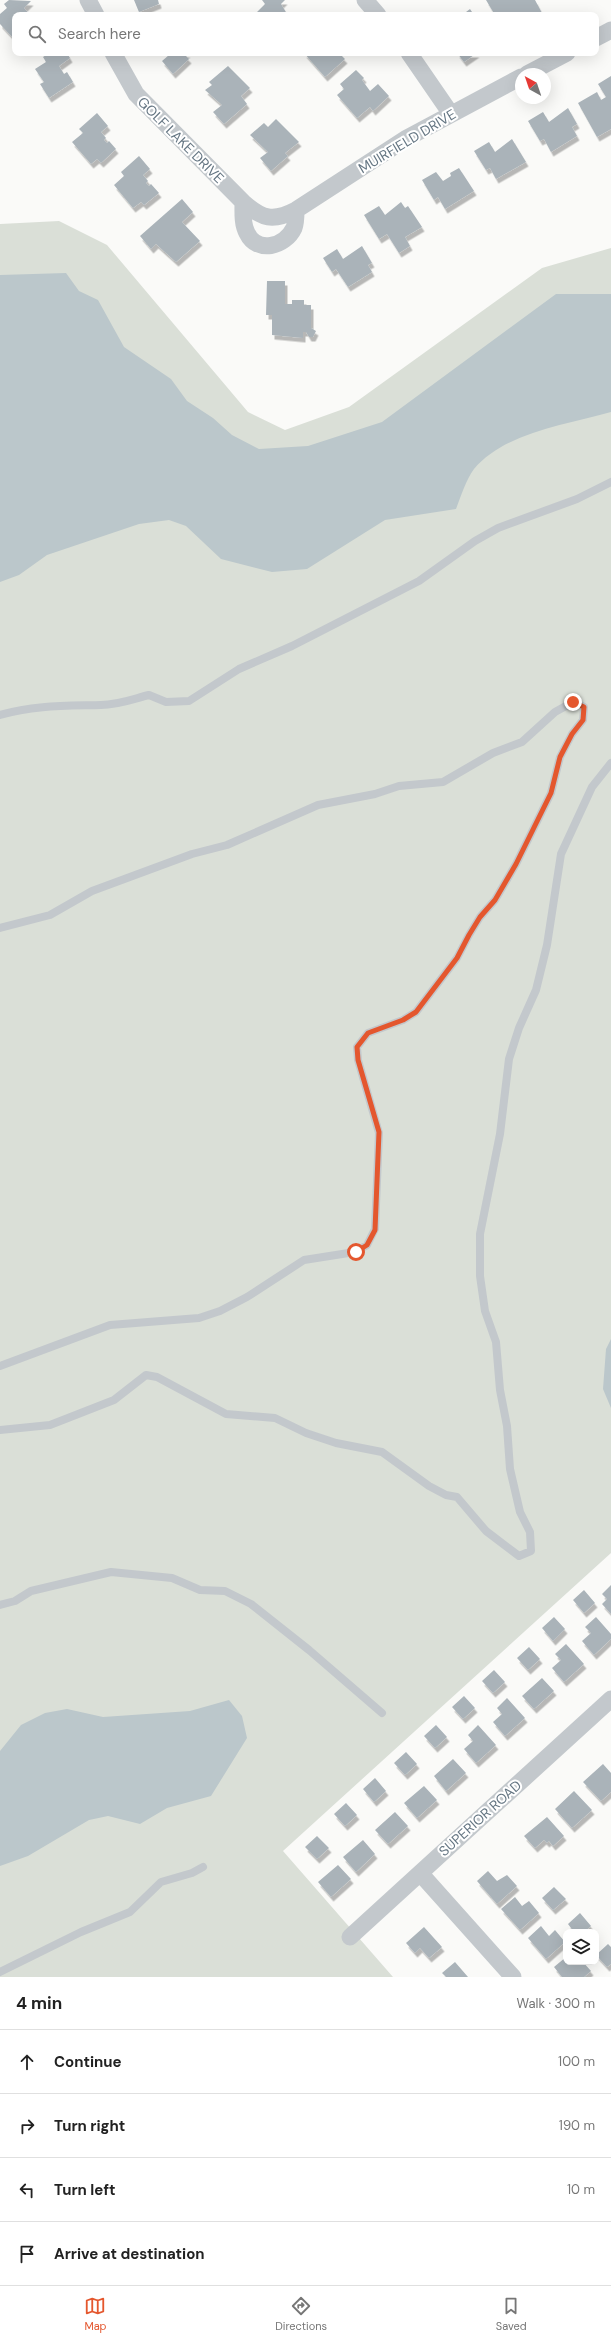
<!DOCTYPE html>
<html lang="en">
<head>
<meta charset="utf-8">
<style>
	body { margin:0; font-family:"DM Sans",sans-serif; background:#f6f6f6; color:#222 }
	.controls { position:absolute; right:12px; bottom:12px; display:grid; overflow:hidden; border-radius:8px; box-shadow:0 4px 16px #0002 }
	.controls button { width:36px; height:36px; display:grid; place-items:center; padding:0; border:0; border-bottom:1px solid #e0e0e0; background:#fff; color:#222; font:20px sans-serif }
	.compass { position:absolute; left:515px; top:68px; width:36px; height:36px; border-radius:50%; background:#fff; box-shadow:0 4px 16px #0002; rotate:320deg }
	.stop { position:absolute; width:12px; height:12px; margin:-9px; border:3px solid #e4572e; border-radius:50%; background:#fff }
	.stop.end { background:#e4572e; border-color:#fff; box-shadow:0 1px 4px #0008 }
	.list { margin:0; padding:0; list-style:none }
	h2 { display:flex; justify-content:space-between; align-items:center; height:52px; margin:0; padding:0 16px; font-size:17px }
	h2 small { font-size:13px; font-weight:400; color:#767676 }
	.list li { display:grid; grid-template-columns:26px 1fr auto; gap:12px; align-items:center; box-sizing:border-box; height:64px; padding:0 16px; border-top:1px solid #e0e0e0 }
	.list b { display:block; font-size:15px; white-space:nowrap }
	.list em { font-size:13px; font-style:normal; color:#767676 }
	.icon { flex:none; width:22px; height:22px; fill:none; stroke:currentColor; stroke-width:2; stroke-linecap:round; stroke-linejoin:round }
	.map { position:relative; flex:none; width:611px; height:1977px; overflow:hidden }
	.search { position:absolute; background:#fff; box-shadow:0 4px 16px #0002; left:12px; right:12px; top:12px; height:44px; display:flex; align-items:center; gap:10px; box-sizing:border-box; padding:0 14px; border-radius:8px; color:#767676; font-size:15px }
	.sheet { height:308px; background:#fff }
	nav { display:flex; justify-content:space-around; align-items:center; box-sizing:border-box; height:56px; border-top:1px solid #e0e0e0; background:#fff; font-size:11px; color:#767676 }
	nav a { display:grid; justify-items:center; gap:2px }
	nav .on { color:#e4572e }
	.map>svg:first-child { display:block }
</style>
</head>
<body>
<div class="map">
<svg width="611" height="1977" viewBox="0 0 611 1977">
	<defs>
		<filter id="shadow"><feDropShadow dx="2.5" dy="4.5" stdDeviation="0" flood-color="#0004"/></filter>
	</defs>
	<rect width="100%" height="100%" fill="#fafaf8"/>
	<path fill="#dadfd7" d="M 59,221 L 107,245 L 248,412 L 285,430 L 349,407 L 542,268 L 611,248 L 611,1553 L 283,1851 L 393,1977 L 0,1977 L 0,224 Z"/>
	<path fill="#bbc7cb" d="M 66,273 L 79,291 L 98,300 L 124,347 L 171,379 L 187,401 L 213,418 L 232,435 L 259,449 L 308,446 L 382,422 L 556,294 L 611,294 L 611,412 C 566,425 505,432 474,469 C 466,480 461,496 456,509 L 385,520 L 307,569 L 272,572 L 221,559 L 186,526 L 169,520 L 139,524 L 47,555 L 19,575 L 0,582 L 0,275 Z
		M 611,1339 L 611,1408 L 603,1389 L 606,1349 Z
		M 229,1700 L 242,1716 L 247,1738 L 211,1796 L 167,1808 L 140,1824 L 108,1816 L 89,1820 L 28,1856 L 0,1866 L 0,1751 L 21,1725 L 45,1713 L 67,1709 L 103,1717 L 190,1711 Z"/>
	<path fill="#aab3b9" filter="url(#shadow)" d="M 9,0 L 31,1 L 24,8 L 30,15 L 15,15 L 15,40 L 0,24 L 0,14 L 7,8 L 4,4 Z
		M 134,0 L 158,0 L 159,4 L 139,12 Z
		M 262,0 L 285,0 L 281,4 L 287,14 L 289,12 L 292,15 L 254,15 L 265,4 Z
		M 486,0 L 535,0 L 543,15 L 524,15 L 522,13 L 519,15 L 495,15 Z
		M 470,9 L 474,15 L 462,15 Z
		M 49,53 L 67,53 L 70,58 L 59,66 L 64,74 L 67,72 L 73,82 L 49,98 L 40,84 L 44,82 L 35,69 L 46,62 L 43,57 Z
		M 168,53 L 188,53 L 185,55 L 189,59 L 173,74 L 162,61 L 169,55 Z
		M 304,53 L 339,53 L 345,59 L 325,77 Z
		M 457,53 L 477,53 L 464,62 Z
		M 228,66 L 250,88 L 241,96 L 247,104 L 224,124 L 213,112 L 222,105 L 205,90 L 212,85 L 209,82 Z
		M 356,70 L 364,78 L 362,80 L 370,91 L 378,84 L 389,96 L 373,111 L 370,107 L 357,118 L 337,95 L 344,89 L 340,84 Z
		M 611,76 L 611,129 L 597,137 L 578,103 L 597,92 L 601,100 L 606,97 L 598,84 Z
		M 568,108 L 577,124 L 572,127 L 577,136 L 551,152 L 544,139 L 540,141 L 528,121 L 543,112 L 549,122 Z
		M 97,113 L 108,126 L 101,132 L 106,138 L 104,140 L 107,143 L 109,141 L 116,149 L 101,163 L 97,159 L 91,164 L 72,142 L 83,133 L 79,129 Z
		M 276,119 L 299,142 L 285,153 L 288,156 L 271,171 L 260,158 L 268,152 L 250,135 L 264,123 L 268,127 Z
		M 512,139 L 526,162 L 496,179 L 490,168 L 486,170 L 474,151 L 489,142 L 495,152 Z
		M 139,156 L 150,169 L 143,175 L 148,181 L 146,183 L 149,186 L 151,184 L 159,193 L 144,205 L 141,202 L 133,208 L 114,185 L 124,176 L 121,172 Z
		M 459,168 L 474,191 L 445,209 L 438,197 L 434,200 L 422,180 L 436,172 L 443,181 L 451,176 L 450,173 Z
		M 182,199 L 193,212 L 182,222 L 200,241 L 176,262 L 156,244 L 151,249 L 140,236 Z
		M 401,202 L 405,208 L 408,206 L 422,227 L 405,237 L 410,246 L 399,253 L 387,234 L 379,239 L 364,215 L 379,206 L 385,215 Z
		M 362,246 L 372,263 L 368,265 L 372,272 L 348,287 L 336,269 L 332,272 L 323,258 L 337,249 L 343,259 Z
		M 267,281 L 285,281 L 285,304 L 292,304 L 292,300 L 304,300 L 304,305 L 311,305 L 311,328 L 316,331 L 313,337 L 309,337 L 306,332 L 303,332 L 303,338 L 272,335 L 272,315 L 266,315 Z
		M 611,1585 L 611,1614 L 602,1604 L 607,1599 L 602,1594 Z
		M 584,1590 L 595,1603 L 584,1613 L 573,1600 Z
		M 554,1617 L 565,1629 L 553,1641 L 542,1628 Z
		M 596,1617 L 611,1634 L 611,1639 L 594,1655 L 582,1641 L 591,1633 L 585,1627 Z
		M 566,1644 L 584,1664 L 564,1682 L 552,1668 L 561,1660 L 555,1654 Z
		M 529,1647 L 540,1659 L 528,1670 L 517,1658 Z
		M 494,1670 L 505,1682 L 493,1693 L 482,1681 Z
		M 542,1678 L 554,1691 L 534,1709 L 522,1696 Z
		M 464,1696 L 475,1708 L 463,1719 L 452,1707 Z
		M 507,1698 L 525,1718 L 505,1736 L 493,1722 L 502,1714 L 497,1708 Z
		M 436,1725 L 447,1737 L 435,1748 L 424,1736 Z
		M 478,1725 L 496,1745 L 476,1763 L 464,1749 L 473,1741 L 468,1735 Z
		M 406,1752 L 417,1764 L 405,1775 L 394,1763 Z
		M 453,1759 L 466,1773 L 446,1791 L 434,1776 Z
		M 603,1764 L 611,1773 L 611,1792 L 601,1801 L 583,1782 Z
		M 375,1778 L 386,1791 L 374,1802 L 363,1789 Z
		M 424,1786 L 437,1800 L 417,1818 L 404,1803 Z
		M 574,1791 L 592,1810 L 572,1828 L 555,1809 Z
		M 346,1803 L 357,1815 L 345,1826 L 334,1814 Z
		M 395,1812 L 408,1826 L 388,1844 L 375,1830 Z
		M 547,1817 L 564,1836 L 553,1846 L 549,1841 L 547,1843 L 544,1840 L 535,1848 L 524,1836 Z
		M 317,1836 L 329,1848 L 317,1859 L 305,1847 Z
		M 363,1840 L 375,1854 L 356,1872 L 343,1857 Z
		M 338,1865 L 351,1879 L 331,1897 L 318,1882 Z
		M 488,1871 L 497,1881 L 507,1875 L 517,1886 L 497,1904 L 477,1881 Z
		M 554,1887 L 566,1899 L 553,1910 L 542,1898 Z
		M 515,1897 L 522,1906 L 529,1901 L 539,1913 L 520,1930 L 501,1909 Z
		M 580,1913 L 591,1926 L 584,1932 L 574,1932 L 568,1924 Z
		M 541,1926 L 549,1936 L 555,1930 L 565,1942 L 546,1959 L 528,1938 Z
		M 424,1927 L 442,1947 L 429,1958 L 420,1948 L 415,1953 L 406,1943 Z
		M 608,1944 L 611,1947 L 611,1964 L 607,1967 L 596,1955 Z
		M 566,1957 L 566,1962 L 572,1962 L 575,1965 L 578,1962 L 583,1962 L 591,1971 L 584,1977 L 562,1977 L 554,1967 Z
		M 455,1962 L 468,1977 L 446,1977 L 442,1973 Z"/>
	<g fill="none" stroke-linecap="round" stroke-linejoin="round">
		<path stroke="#c3c8cc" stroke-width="8" d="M 0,715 C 34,705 66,706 101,705 C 118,705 133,699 149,695 L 166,702 L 189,701 L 239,669 L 292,646 L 419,581 L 475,541 L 498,528 L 577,499 L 611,482
			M 0,928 L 50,915 L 92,891 L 192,854 L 227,845 L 318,805 L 375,794 L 399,786 L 443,782 L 493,753 L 522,742 L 555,712 L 573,702 L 584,707 L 583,720 L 572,734 L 560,757 L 551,793 L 516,864 L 495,900 L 480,917 L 469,935 L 457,958 L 416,1012 L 403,1020 L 368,1033 L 357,1047 L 358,1060 L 379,1133 L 375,1229 L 367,1245 L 355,1252 L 304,1260 L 247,1297 L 220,1311 L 199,1318 L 110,1325 L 0,1366
			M 0,1430 L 50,1425 L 114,1400 L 146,1375 L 157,1377 L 226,1414 L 275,1418 L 306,1433 L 336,1443 L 382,1452 L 429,1486 L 446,1495 L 457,1497 L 486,1531 L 519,1556 L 531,1551 L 530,1532 L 520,1512 L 510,1469 L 507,1426 L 500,1390 L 496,1342 L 485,1311 L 480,1276 L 480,1234 L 500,1134 L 509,1059 L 519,1028 L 536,990 L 547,945 L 561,854 L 592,787 L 611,763
			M 0,1605 L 15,1601 L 31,1591 L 111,1572 L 172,1578 L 200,1590 L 225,1591 L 251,1604 L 309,1650 L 382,1713
			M 0,1972 L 81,1932 L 130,1912 L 161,1882 L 192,1873 L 203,1867"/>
		<path stroke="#c3c8cc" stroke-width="17" d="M 88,0 L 96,15
			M 365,0 L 378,15
			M 596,38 L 611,30
			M 113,53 L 136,94 L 243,202 C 262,219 273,222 296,210 L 407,138 L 521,77
			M 409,53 L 451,114
			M 527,74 L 567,53
			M 243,202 C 243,212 242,224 247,233 C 257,254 285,247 294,228 C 296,223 296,216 296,210
			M 420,1873 L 513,1977
			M 350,1937 L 611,1699"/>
	</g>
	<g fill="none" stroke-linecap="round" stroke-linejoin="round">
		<path stroke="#e4572e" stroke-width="5" d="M 356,1252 L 367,1245 L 375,1230 L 379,1132 L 358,1060 L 357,1047 L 368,1033 L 403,1020 L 416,1012 L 457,958 L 469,935 L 480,917 L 495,900 L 516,864 L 551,793 L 560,757 L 572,734 L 583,720 L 584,707 L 573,702"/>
	</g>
	<g text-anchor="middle" stroke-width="4" stroke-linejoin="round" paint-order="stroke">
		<g font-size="14" fill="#657683" stroke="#fff">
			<text transform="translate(181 140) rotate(45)" y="5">GOLF LAKE DRIVE</text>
			<text transform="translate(407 141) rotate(-31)" y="5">MUIRFIELD DRIVE</text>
			<text transform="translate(480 1818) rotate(-42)" y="5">SUPERIOR ROAD</text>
		</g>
	</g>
</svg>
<div class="controls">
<button><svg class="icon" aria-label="layers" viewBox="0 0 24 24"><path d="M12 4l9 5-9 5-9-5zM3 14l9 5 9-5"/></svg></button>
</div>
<svg class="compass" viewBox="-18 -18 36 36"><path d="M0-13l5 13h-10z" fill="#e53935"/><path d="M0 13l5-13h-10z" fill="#767676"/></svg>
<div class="stop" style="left:356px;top:1252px"></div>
<div class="stop end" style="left:573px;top:702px"></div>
<div class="search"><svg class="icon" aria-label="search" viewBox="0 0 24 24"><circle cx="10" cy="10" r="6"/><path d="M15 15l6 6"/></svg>Search here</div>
</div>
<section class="sheet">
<h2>4 min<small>Walk · 300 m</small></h2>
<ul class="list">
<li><svg class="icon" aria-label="ahead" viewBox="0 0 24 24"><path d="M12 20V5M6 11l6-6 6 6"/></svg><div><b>Continue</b></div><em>100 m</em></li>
<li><svg class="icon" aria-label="right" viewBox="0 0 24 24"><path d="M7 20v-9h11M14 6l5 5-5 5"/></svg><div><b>Turn right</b></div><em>190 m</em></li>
<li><svg class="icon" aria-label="left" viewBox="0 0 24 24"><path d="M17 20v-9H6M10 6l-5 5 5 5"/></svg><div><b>Turn left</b></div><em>10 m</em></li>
<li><svg class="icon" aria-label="arrive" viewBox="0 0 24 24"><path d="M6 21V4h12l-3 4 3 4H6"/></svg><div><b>Arrive at destination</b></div></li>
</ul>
</section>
<nav>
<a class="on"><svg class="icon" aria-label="map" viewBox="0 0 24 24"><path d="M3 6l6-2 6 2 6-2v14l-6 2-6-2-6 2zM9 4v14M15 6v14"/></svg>Map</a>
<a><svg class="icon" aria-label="directions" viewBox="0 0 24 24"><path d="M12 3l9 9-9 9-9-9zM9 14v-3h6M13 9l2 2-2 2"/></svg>Directions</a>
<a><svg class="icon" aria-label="saved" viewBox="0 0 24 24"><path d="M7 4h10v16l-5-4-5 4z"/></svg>Saved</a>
</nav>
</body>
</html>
